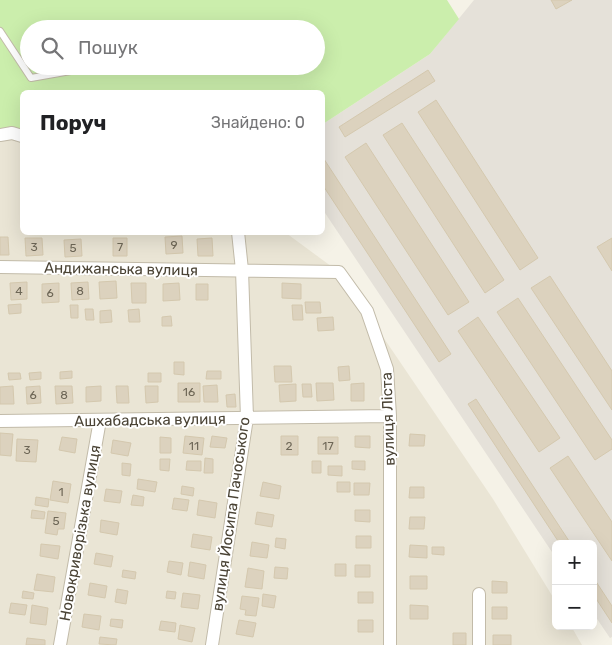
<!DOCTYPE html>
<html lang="uk">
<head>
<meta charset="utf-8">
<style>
	body { margin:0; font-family:Rubik,sans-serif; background:#f2f2f2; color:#202124 }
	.controls { position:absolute; right:15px; bottom:15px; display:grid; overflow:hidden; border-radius:8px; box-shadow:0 5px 20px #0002 }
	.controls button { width:45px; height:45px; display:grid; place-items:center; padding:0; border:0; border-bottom:1px solid #e0e0e0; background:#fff; color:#202124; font:25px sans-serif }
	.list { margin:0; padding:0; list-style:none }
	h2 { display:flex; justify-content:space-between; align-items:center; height:65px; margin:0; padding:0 20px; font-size:21px }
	h2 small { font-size:16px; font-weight:400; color:#757577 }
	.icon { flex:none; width:28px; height:28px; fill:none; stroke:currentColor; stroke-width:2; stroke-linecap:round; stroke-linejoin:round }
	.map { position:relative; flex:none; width:612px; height:645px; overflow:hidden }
	.search { position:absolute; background:#fff; box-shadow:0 5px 20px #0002; left:20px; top:20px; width:305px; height:55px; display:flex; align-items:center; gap:12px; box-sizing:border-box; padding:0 18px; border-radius:28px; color:#757577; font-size:19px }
	.panel { position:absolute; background:#fff; box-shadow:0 5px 20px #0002; left:20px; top:90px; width:305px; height:145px; border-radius:8px }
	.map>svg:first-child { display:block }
</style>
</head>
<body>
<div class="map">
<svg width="612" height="645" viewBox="0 0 612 645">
	<rect width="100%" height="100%" fill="#f5f2e7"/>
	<path fill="#eae5d5" d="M 0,135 L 22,136 L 22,232 L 286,233 L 339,272 L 493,499 L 556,602 L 556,626 L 571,626 L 582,645 L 0,645 Z"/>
	<path fill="#e5e1d9" d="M 474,0 L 612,0 L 612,637 L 610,638 L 593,613 L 593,544 L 556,544 L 556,558 L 323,210 L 323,124 L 430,54 Z"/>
	<path fill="#cbeeac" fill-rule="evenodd" d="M 0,0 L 447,0 L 459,19 L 430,54 L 323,124 L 322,92 L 22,92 L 22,136 L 0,135 ZM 29,29 L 316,29 L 316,66 L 29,66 Z"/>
	<path fill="#dcd2be" stroke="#d4c8ae" d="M 551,0 L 572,0 L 556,9 Z
		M 428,70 L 435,81 L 345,137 L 339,127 Z
		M 436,100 L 538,258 L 520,270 L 418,112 Z
		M 402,123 L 504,280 L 485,293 L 383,135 Z
		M 366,143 L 469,302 L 448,315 L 345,157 Z
		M 322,156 L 451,354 L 439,362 L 322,184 Z
		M 182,236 L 183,253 L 166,254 L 165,237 Z
		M 0,237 L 8,237 L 9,255 L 0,255 Z
		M 25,238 L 42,238 L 43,255 L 26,256 Z
		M 113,238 L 127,238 L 127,256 L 113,256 Z
		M 212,238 L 213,256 L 198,256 L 197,239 Z
		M 612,238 L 612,271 L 597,247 Z
		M 81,239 L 82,256 L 65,257 L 64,240 Z
		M 550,276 L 612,371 L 612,410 L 531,288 Z
		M 116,281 L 117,298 L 100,299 L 99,282 Z
		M 27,282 L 27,299 L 11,300 L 10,283 Z
		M 88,282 L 89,299 L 72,300 L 71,283 Z
		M 59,283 L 59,302 L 42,303 L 42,284 Z
		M 131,283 L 146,283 L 146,303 L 132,303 Z
		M 179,283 L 180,300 L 163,301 L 163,284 Z
		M 282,283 L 301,284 L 301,299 L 282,298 Z
		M 196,284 L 208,284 L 208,300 L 196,300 Z
		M 518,298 L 612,440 L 612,449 L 595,460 L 497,312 Z
		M 305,302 L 320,302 L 321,313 L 306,313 Z
		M 21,304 L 21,313 L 9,314 L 8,305 Z
		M 70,305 L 78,305 L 78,318 L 71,318 Z
		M 292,305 L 302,305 L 303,320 L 293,320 Z
		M 85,309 L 93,309 L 94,320 L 86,320 Z
		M 139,309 L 140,322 L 129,322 L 128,310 Z
		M 111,310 L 112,322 L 100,323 L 100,311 Z
		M 171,316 L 172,326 L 162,326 L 162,317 Z
		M 333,317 L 334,330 L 318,331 L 317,318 Z
		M 478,317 L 560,438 L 539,452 L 458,331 Z
		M 174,362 L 184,362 L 184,375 L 174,374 Z
		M 274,366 L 291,366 L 292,382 L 275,382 Z
		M 349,366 L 350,380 L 339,381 L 338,367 Z
		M 72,371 L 72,378 L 60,379 L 60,372 Z
		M 207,371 L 221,371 L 221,379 L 206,379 Z
		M 41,372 L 41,379 L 30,380 L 29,373 Z
		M 8,373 L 20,373 L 21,379 L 9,380 Z
		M 148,373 L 161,373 L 161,382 L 148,382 Z
		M 178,383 L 200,383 L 200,402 L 178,402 Z
		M 316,383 L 333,383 L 334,400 L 317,401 Z
		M 364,383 L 364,401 L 351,401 L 351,384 Z
		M 296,384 L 296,401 L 280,402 L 279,385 Z
		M 302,384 L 311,384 L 312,397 L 303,397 Z
		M 217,385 L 218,402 L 204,402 L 203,386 Z
		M 13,386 L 14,404 L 0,404 L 0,387 Z
		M 40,386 L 41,403 L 27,404 L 26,387 Z
		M 55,386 L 72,386 L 73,403 L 56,404 Z
		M 101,386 L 101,401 L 86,402 L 86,387 Z
		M 116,386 L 128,386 L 129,403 L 117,403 Z
		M 145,386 L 158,386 L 158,402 L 146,403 Z
		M 235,394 L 236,407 L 227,407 L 226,395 Z
		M 476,399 L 571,544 L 560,544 L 468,404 Z
		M 0,433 L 13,434 L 11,456 L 0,455 Z
		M 410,434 L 425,435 L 424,446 L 409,446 Z
		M 185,436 L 204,438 L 202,455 L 183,453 Z
		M 212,436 L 227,438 L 225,448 L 210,447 Z
		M 281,436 L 298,436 L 298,455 L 281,455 Z
		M 355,436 L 370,436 L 370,448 L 355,447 Z
		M 62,437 L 77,439 L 75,453 L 59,450 Z
		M 160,437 L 171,438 L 171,453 L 160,453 Z
		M 318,437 L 338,437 L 338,454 L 318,454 Z
		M 17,439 L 38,440 L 36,462 L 16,461 Z
		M 113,440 L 131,443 L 128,456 L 111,453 Z
		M 568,456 L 612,522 L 612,561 L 550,468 Z
		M 205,458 L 213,459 L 213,473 L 204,473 Z
		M 160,459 L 170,459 L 169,471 L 160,470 Z
		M 187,461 L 201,461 L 201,471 L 186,470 Z
		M 312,461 L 321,461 L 321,473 L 312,473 Z
		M 352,461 L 365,461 L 365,470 L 352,469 Z
		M 122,463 L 131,464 L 130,476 L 122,475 Z
		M 328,466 L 342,466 L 342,476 L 328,475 Z
		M 138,479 L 157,482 L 155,492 L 137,489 Z
		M 53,481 L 71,484 L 68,503 L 50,500 Z
		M 263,482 L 281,486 L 279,499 L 260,496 Z
		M 337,482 L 350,482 L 350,492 L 337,492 Z
		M 354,483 L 370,483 L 369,495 L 354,495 Z
		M 182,486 L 194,488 L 193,496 L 181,494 Z
		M 410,487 L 424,487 L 424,498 L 409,498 Z
		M 106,489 L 122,491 L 120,503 L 104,501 Z
		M 133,495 L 144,497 L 143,506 L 131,505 Z
		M 36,497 L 49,499 L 48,507 L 35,505 Z
		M 174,498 L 189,500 L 187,511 L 172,509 Z
		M 199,500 L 217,503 L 215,518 L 197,515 Z
		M 32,510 L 45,512 L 44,519 L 31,518 Z
		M 355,510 L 370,510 L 370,522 L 355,521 Z
		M 48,511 L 66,513 L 64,529 L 58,529 L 57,535 L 45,533 Z
		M 257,512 L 274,515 L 272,527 L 255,524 Z
		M 410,517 L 425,517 L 424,529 L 409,529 Z
		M 101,520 L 119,523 L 117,535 L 100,532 Z
		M 193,534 L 212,537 L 210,550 L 191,547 Z
		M 356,536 L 371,536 L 371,548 L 356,548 Z
		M 276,538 L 286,539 L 285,549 L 275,547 Z
		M 252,542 L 269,545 L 267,558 L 250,556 Z
		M 41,544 L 60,546 L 58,559 L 40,556 Z
		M 410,545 L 427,546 L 427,558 L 409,557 Z
		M 432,547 L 444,547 L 444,555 L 432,554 Z
		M 96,553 L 113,556 L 111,567 L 94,564 Z
		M 169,561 L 183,563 L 181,575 L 167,572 Z
		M 190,562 L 206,565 L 204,579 L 188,576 Z
		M 335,564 L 346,564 L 346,576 L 335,576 Z
		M 355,565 L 370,565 L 370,577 L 355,577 Z
		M 275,567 L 288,568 L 287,579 L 274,578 Z
		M 248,568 L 264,571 L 262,589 L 245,587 Z
		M 123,570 L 136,572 L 135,579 L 122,577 Z
		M 37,574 L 55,577 L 53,592 L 34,590 Z
		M 410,576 L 427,576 L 427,589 L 410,589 Z
		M 593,577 L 612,606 L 612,623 L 593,594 Z
		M 492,581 L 507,582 L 507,593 L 492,593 Z
		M 90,583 L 107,586 L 105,598 L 88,595 Z
		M 117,589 L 128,591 L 126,604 L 115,602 Z
		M 23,591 L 34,593 L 33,599 L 22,598 Z
		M 167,591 L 176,592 L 175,599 L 166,598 Z
		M 358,592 L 373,592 L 373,603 L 358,603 Z
		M 183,593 L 200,595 L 198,609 L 181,607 Z
		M 263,594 L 276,596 L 274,608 L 262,606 Z
		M 242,596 L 259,598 L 256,616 L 245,615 L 246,610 L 240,609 Z
		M 11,603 L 27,605 L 25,615 L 9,613 Z
		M 32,605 L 48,608 L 46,625 L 30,623 Z
		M 410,605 L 428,606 L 428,619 L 410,619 Z
		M 492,607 L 507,607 L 507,619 L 492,619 Z
		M 84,614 L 101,616 L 99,630 L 82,627 Z
		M 111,619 L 123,620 L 122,628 L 110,626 Z
		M 239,620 L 256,623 L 253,637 L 236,634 Z
		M 358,620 L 373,620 L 373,632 L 358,632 Z
		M 161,621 L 176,623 L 175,632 L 159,630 Z
		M 180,625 L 195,628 L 192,642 L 178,639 Z
		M 453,633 L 466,633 L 466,645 L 453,645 Z
		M 493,635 L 511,635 L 511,645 L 493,645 Z
		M 100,637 L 117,639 L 116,645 L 99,644 Z
		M 27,638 L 45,640 L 45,645 L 26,645 Z"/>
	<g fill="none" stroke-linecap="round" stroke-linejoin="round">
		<defs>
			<path id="lane" d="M 0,31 L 31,78 L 99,66"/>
			<path id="street" d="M 0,135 L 12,133 L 22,136
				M 0,267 L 339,272 L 367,311 L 387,369 L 390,416 L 390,645
				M 0,421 L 390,416
				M 479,594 L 479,645
				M 60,645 L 100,420
				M 212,645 L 247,418 L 242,270 L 238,232"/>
		</defs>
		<use href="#lane" stroke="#c2bba9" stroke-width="8"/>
		<use href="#street" stroke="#c2bba9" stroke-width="14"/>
		<use href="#lane" stroke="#fff" stroke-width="6"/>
		<use href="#street" stroke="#fff" stroke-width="12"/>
	</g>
	<g text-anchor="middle" stroke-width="4" stroke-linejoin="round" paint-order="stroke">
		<g font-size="12" fill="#6e6757">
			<text x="174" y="249">9</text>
			<text x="34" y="251">3</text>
			<text x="120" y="251">7</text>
			<text x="73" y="252">5</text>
			<text x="19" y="295">4</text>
			<text x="80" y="295">8</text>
			<text x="50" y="297">6</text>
			<text x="189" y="396">16</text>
			<text x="33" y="399">6</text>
			<text x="64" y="399">8</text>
			<text x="194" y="450">11</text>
			<text x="289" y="450">2</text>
			<text x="328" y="450">17</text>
			<text x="27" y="454">3</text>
			<text x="61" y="496">1</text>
			<text x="56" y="525">5</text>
		</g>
		<g font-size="15" fill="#4a4335" stroke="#fff">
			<text transform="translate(121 269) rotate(1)" y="5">Андижанська вулиця</text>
			<text transform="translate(388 419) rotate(-92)" y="5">вулиця Ліста</text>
			<text transform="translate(150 420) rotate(-1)" y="5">Ашхабадська вулиця</text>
			<text transform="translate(231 514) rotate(-82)" y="5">вулиця Йосипа Пачоського</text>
			<text transform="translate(80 533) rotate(-80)" y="5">Новокриворізька вулиця</text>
		</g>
	</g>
</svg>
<div class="controls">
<button>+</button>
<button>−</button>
</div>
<div class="search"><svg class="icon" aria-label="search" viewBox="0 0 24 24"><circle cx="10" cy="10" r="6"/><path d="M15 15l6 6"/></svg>Пошук</div>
<section class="panel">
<h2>Поруч<small>Знайдено: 0</small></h2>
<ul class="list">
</ul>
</section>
</div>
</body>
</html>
